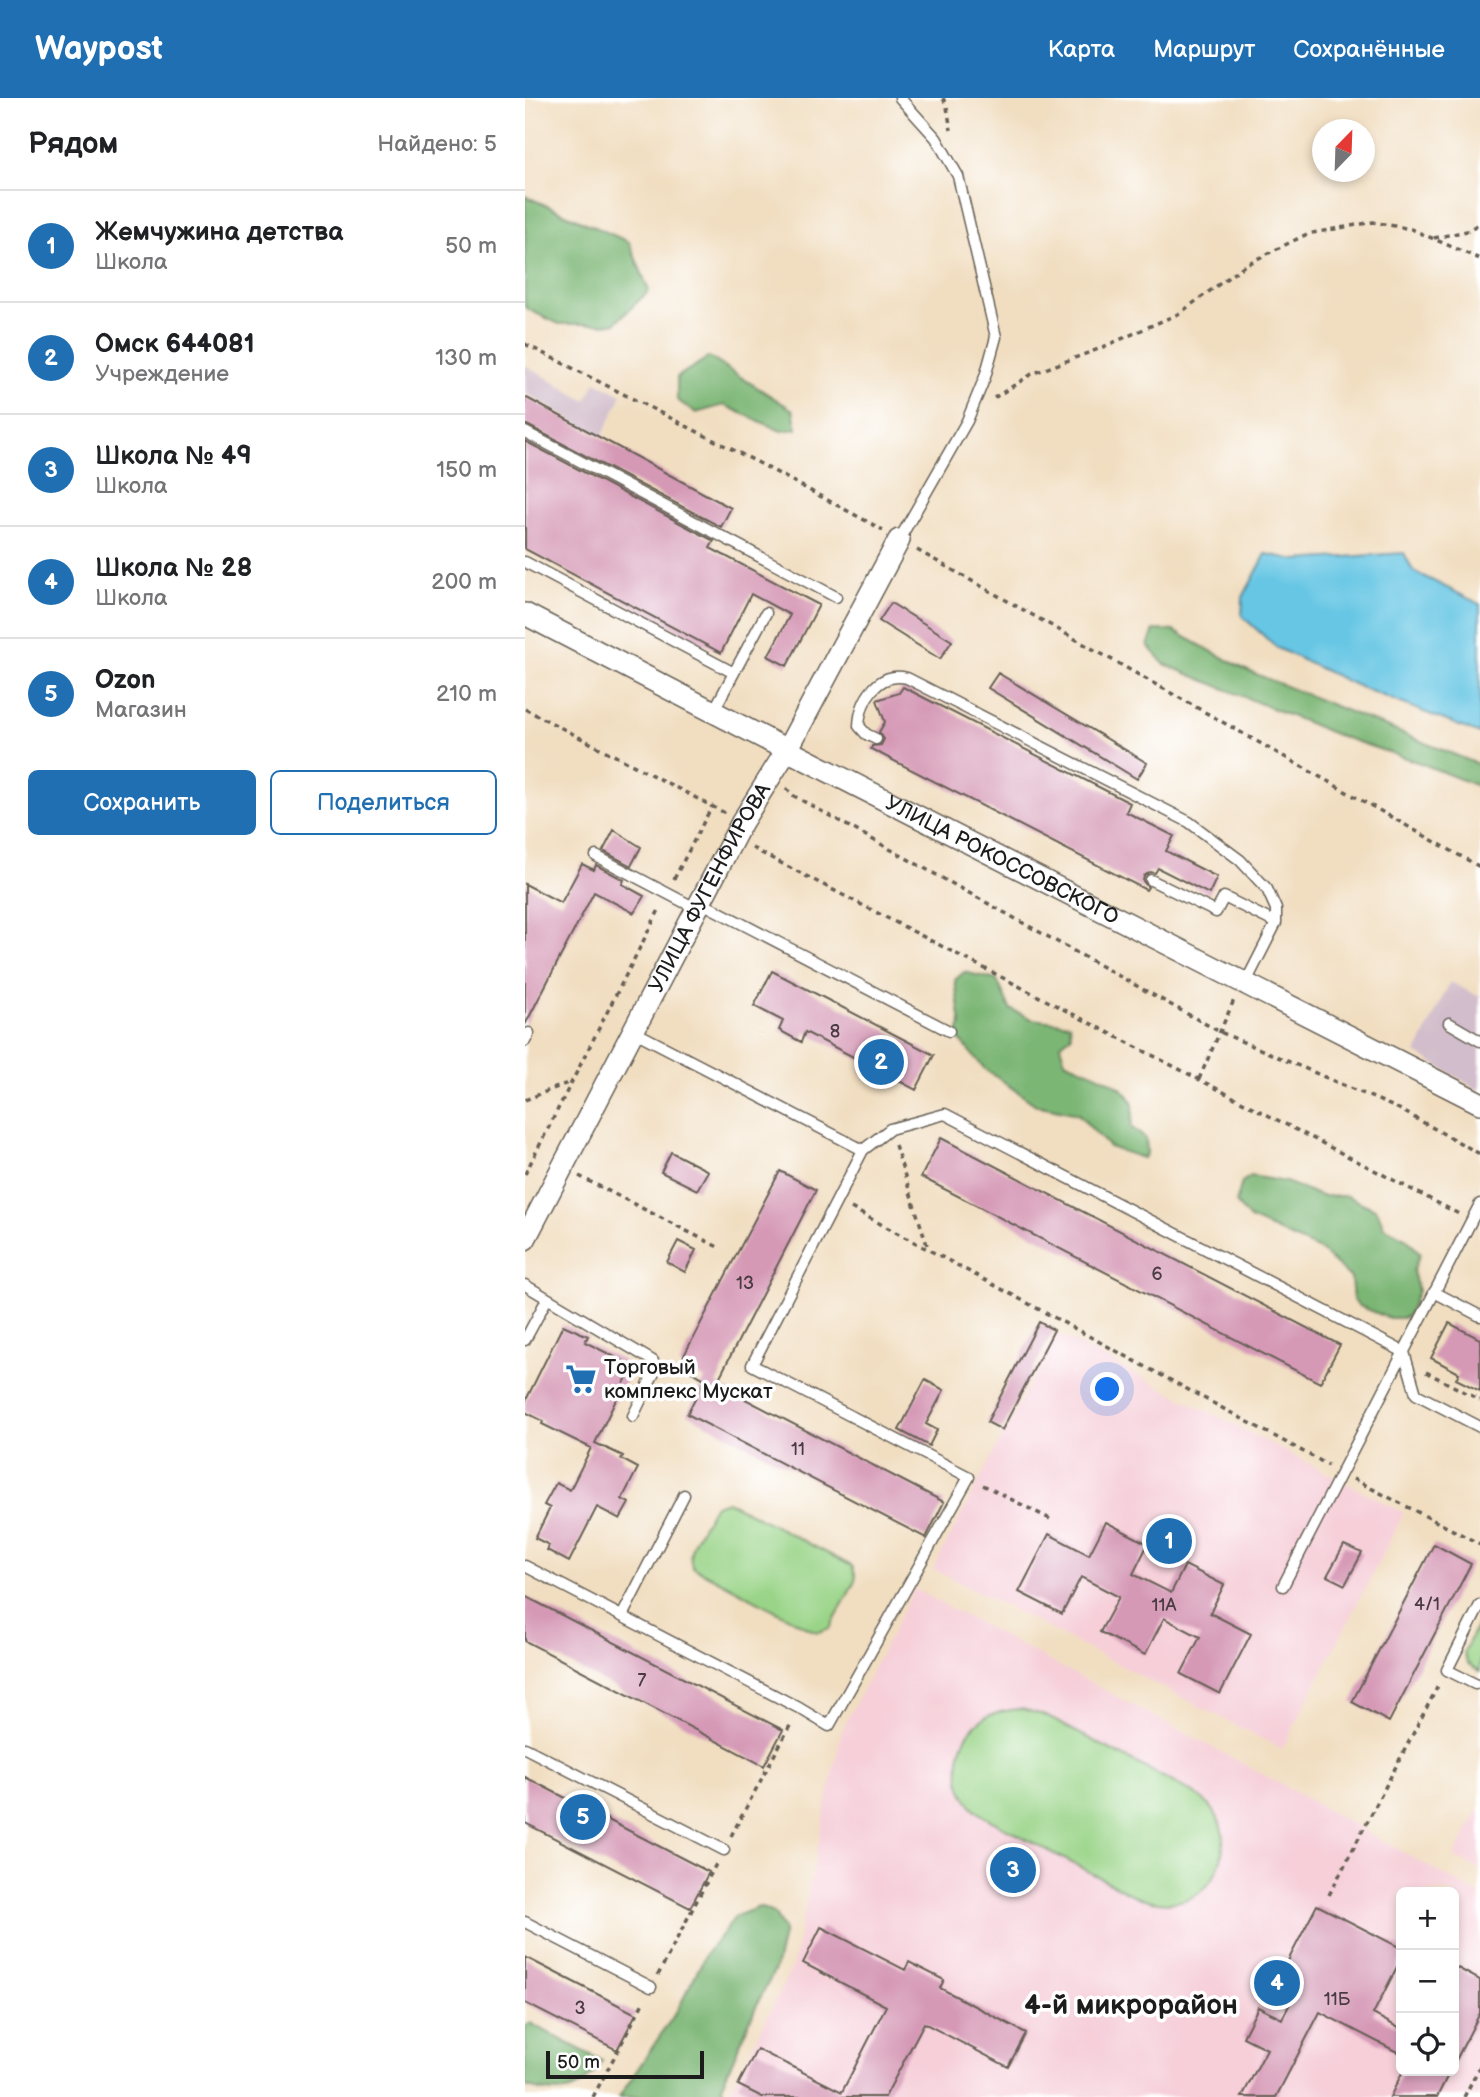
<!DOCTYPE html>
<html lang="ru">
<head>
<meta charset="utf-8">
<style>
	body { margin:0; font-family:"Balsamiq Sans",sans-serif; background:#f2f2f2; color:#202124 }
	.controls { position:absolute; right:21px; bottom:21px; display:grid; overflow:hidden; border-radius:10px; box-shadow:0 4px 10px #0003 }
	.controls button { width:63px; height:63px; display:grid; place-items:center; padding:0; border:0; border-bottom:2px solid #e0e0e0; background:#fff; color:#202124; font:35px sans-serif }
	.compass { position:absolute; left:787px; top:21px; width:63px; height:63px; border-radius:50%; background:#fff; box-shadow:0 4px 10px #0003; rotate:23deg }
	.scale { position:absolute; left:21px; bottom:18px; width:158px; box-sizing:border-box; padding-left:7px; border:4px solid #1c1c1c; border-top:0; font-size:19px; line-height:24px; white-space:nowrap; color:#1c1c1c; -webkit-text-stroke:5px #fff; paint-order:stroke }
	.you { position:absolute; left:583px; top:1292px; width:24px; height:24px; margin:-18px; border:5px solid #fff; border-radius:50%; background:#1a73e8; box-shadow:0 0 0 10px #1a73e833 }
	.badge { display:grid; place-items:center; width:46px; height:46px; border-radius:50%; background:#1f6fb2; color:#fff; font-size:23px; font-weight:700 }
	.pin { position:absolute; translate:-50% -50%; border:4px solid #fff; box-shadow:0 2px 7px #0006 }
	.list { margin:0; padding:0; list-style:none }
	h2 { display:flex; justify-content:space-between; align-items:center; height:91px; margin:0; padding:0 28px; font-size:30px }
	h2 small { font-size:23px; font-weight:400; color:#757577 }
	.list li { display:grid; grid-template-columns:46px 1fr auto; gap:21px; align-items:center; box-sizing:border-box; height:112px; padding:0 28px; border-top:2px solid #e0e0e0 }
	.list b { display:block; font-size:26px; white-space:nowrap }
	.list p { margin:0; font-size:23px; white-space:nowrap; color:#757577 }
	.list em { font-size:23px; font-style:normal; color:#757577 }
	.actions { display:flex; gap:14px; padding:21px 28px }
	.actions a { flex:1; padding:16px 0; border:2px solid #1f6fb2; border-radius:10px; text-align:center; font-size:24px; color:#1f6fb2 }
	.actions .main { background:#1f6fb2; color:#fff }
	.icon { flex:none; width:38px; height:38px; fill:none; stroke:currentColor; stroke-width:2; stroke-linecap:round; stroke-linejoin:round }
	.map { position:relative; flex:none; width:955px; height:1999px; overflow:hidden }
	header { display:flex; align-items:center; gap:42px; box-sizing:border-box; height:98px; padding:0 35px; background:#1f6fb2; color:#fff }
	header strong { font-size:33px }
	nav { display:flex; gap:38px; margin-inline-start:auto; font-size:24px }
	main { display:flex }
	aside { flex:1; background:#fff }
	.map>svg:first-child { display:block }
</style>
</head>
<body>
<header>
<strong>Waypost</strong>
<nav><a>Карта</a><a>Маршрут</a><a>Сохранённые</a></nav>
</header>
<main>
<aside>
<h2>Рядом<small>Найдено: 5</small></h2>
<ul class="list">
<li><span class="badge">1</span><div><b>Жемчужина детства</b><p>Школа</p></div><em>50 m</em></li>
<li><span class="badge">2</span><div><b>Омск 644081</b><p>Учреждение</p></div><em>130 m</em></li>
<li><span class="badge">3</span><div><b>Школа № 49</b><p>Школа</p></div><em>150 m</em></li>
<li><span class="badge">4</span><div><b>Школа № 28</b><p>Школа</p></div><em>200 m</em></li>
<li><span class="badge">5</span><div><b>Ozon</b><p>Магазин</p></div><em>210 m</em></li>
</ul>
<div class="actions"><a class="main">Сохранить</a><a>Поделиться</a></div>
</aside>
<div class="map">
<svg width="955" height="1999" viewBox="0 0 955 1999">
	<rect width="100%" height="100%" fill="#fff"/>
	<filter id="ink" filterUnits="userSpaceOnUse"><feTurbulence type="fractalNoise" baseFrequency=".0143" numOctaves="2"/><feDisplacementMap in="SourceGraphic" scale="14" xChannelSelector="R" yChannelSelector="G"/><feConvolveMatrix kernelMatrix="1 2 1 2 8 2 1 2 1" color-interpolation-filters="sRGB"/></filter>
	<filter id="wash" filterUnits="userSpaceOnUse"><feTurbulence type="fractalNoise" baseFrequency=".00686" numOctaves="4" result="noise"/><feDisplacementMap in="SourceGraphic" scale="28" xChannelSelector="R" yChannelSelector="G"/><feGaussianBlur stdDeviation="1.57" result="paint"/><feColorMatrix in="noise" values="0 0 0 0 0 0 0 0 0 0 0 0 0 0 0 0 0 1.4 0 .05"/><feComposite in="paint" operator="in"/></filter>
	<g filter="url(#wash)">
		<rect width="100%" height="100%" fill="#f1dec1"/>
		<path fill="#f6cfd9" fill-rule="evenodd" d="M 531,1235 L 879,1415 L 757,1651 L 408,1471 Z
			M 389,1491 L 741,1678 L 955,1797 L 955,1999 L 202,1999 L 268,1867 L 317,1632 ZM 876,1794 L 929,1794 L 929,1973 L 876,1973 Z
			M 955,1709 L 955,1772 L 929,1759 Z"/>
		<path fill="#d1bdcb" d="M 0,267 L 61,303 L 71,284 L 97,297 L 77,339 L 0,295 Z
			M 925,884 L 955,899 L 955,993 L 891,955 Z"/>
		<path fill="#9ad488" stroke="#5b7852" stroke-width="2" d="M 202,1403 L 327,1468 L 331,1479 L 329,1485 L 305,1530 L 293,1534 L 287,1532 L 168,1469 C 158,1452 179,1428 187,1412 L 190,1407 Z
			M 955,1520 L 955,1573 L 942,1565 L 939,1554 Z
			M 497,1611 L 519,1617 L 667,1694 C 672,1698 679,1702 684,1707 C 712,1737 696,1795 655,1803 C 639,1807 627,1803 612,1799 L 465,1722 C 459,1718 452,1714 447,1708 C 426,1685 430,1642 455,1623 C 468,1614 482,1612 497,1611 Z"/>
		<path fill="#7bb674" stroke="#4c6948" stroke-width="2" d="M 0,98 L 104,144 L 124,193 L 89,226 L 34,226 L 4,212 L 0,209 Z
			M 184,259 L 268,312 L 272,331 L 256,333 L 199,307 L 171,315 L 152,302 L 152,279 Z
			M 629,532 L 649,533 L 721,572 L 955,667 L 955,689 L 895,665 L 812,637 L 639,566 L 623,548 Z
			M 439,874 L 472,882 L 485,911 L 507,921 L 545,926 L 546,938 L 535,947 L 540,963 C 558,972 604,985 608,1007 C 609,1014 607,1022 606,1029 L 621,1041 L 622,1055 L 618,1060 L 584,1049 L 553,1016 L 511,1007 L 460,971 L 432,939 L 436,926 L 430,882 Z
			M 726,1078 L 761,1084 L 796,1098 L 822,1098 L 852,1112 L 859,1129 L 882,1141 L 895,1156 L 888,1173 L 893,1193 L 883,1217 L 878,1220 L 864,1220 L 834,1208 L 828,1202 L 826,1180 L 795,1152 L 725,1121 L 711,1105 L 717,1084 Z
			M 234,1809 L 249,1815 L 259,1833 L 250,1872 L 233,1904 L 196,1989 L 203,1999 L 94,1999 L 153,1911 L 181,1856 L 211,1818 Z
			M 5,1925 L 77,1963 C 56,1997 36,1999 0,1988 L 0,1928 Z"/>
		<path fill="#66c6e4" stroke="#417180" stroke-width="2" d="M 879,455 L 888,473 L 955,506 L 955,636 L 830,587 L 752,550 L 717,518 L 718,499 L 741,456 L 771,462 Z"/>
		<g id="blocks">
			<path fill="#d599b6" d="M 0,299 L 206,410 L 196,429 L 0,326 Z
				M 0,343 L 189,443 L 185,450 L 294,507 L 262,568 L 243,558 L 265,517 L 226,496 L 196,555 L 0,451 Z
				M 366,505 L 427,543 L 415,561 L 354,523 Z
				M 473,575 L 622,665 L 612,681 L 463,590 Z
				M 378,589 L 605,705 L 601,714 L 649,738 L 641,753 L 692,779 L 684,796 L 633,770 L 630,775 L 625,774 L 619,778 L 618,783 L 623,789 L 621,792 L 346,651 L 347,648 L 356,647 L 359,641 L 354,634 L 360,624 L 352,602 L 374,595 Z
				M 89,732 L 116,749 L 106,768 L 78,753 Z
				M 57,766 L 69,772 L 71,767 L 99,782 L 97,786 L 119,798 L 109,815 L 69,794 L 0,927 L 0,786 L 36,805 Z
				M 247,873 L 409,957 L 391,992 L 363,977 L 358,985 L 336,973 L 340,965 L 280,934 L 276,944 L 254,932 L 258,923 L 229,908 Z
				M 416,1040 L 815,1247 L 795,1285 L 396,1079 Z
				M 146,1054 L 183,1073 L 172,1092 L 136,1074 Z
				M 255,1073 L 291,1092 L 191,1286 L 419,1404 L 401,1440 L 162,1316 L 180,1281 L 154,1267 Z
				M 153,1143 L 171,1152 L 160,1174 L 142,1164 Z
				M 514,1224 L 529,1232 L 477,1332 L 462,1324 Z
				M 924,1225 L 955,1241 L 955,1293 L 931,1281 L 934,1275 L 906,1260 Z
				M 38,1227 L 63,1238 L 60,1244 L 100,1264 L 98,1268 L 106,1271 L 70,1345 L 98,1358 L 96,1361 L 113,1370 L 97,1401 L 104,1405 L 95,1421 L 72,1409 L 44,1464 L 22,1452 L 24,1447 L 10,1440 L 25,1410 L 19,1407 L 31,1385 L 45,1392 L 66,1350 L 17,1326 L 18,1323 L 0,1314 L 0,1304 Z
				M 400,1282 L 419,1292 L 401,1326 L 412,1332 L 404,1348 L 374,1332 Z
				M 581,1424 L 623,1446 L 608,1476 L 646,1495 L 660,1467 L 699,1487 L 685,1515 L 726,1536 L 695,1596 L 656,1576 L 675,1539 L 639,1520 L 620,1557 L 575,1534 L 594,1499 L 556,1479 L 537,1516 L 494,1494 L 524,1436 L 564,1457 Z
				M 909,1446 L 946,1466 L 864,1624 L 827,1604 Z
				M 819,1447 L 837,1455 L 820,1487 L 802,1478 Z
				M 0,1498 L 258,1632 L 239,1668 L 0,1543 Z
				M 0,1679 L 184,1774 L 165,1810 L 0,1725 Z
				M 792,1807 L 876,1850 L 876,1861 L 848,1916 L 876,1931 L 876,1956 L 795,1914 L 751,1999 L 717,1999 L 742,1951 L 718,1939 L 733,1909 L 757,1921 L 772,1892 L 753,1882 Z
				M 296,1829 L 380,1872 L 384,1864 L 419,1882 L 415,1890 L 501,1935 L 483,1969 L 399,1925 L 360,1999 L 237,1999 L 213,1987 L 232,1951 L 317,1994 L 361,1908 L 278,1865 Z
				M 0,1859 L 111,1916 L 92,1952 L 0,1905 Z
				M 929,1868 L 955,1882 L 955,1915 L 929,1966 Z
				M 878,1973 L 925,1973 L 912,1999 L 865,1999 Z"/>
		</g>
	</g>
	<g filter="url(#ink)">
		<use href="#blocks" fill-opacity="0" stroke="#676056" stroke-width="2"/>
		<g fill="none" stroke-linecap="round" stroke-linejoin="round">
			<defs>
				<path id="service" d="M 0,334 L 311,499
					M 374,442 L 442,323 L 460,279 L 471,239 L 433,78 L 411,40 L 375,0
					M 0,464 L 209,575
					M 188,614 L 241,515
					M 351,641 L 341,636 L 334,628 C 335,602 353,573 382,580 L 664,724 L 715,762 L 742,791 L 751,811 L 751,825
					M 71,758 L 172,811
					M 626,782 L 691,814 L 699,799 L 751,825 L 720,886
					M 175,804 L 424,933
					M 924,925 L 955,943
					M 108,933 L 338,1052 L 365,1031 L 420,1016 L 879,1254 L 891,1296 L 955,1329
					M 0,943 L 4,935
					M 0,1187 L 128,1263 L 130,1273 L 108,1318
					M 909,1194 L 955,1218
					M 0,1242 L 22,1201
					M 0,1468 L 274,1610 L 304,1628 L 444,1379 L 227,1267 L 338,1052
					M 758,1488 L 955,1106
					M 97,1518 L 159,1397
					M 950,1586 L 922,1572 L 955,1507
					M 0,1650 L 199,1752
					M 0,1824 L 126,1889"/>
				<g id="minor">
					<path id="s1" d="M 0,516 L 262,652 L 955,1005"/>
					<path id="s2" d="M 0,1141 L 217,724 L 262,652 L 374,442"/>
				</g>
			</defs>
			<use href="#service" stroke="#676056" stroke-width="13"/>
			<use href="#minor" stroke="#676056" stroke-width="24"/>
			<path stroke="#676056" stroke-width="3.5" stroke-dasharray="5 5" stroke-linecap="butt" d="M 418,0 L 422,9 L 426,32
				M 909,140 L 942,133 L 955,125
				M 0,246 L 232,364 L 358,432
				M 469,300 L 507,276 L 576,250 L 655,215 L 720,167 L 782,136 L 848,124 L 886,131 L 955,161
				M 392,452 L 955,769
				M 0,611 L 200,715
				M 261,690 L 269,698 L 695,934 L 874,1011 L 955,1056
				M 227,750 L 934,1116
				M 149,781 L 187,708
				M 674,981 L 709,902
				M 0,1002 L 45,984
				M 370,1047 L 403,1150
				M 0,1076 L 135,810
				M 54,1078 L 195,1150
				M 326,1110 L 803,1367
				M 901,1274 L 955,1302
				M 828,1381 L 955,1446
				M 458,1387 L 525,1421
				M 206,1738 L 267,1624
				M 804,1797 L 914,1586
				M 133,1877 L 191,1766
				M 68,1999 L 119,1903
				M 939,1999 L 955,1968"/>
			<use href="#service" stroke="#fff" stroke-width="10"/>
			<use href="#minor" stroke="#fff" stroke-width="21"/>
		</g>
	</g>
	<defs>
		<symbol id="supermarket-bare" viewBox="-9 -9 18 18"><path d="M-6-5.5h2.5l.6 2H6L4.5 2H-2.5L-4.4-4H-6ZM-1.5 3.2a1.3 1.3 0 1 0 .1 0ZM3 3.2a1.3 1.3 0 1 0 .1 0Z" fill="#1f6fb2" stroke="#fff" stroke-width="2.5" paint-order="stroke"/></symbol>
	</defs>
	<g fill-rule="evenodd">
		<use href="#supermarket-bare" x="34" y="1259" width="44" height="44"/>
	</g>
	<g text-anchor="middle" stroke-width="7" stroke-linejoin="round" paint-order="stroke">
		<g font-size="18" fill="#4a3b42">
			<text x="310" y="939">8</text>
			<text x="632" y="1182">6</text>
			<text x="220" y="1191">13</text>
			<text x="273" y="1357">11</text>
			<text x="902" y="1512">4/1</text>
			<text x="639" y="1513">11А</text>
			<text x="117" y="1588">7</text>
			<text x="812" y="1907">11Б</text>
			<text x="55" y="1916">3</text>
		</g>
		<g font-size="21" fill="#1c1c1c" stroke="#fff">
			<text dy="7" stroke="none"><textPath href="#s1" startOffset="537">УЛИЦА РОКОССОВСКОГО</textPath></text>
			<text dy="7" stroke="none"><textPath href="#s2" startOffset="397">УЛИЦА ФУГЕНФИРОВА</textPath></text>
		</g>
		<g font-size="21" fill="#1c1c1c" stroke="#fff" text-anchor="start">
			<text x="79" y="1276">Торговый<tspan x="79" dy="24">комплекс Мускат</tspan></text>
		</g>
		<g font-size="28" font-weight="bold" fill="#1c1c1c" stroke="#fff">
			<text x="606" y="1916">4-й микрорайон</text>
		</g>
	</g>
</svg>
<div class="controls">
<button>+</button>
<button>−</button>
<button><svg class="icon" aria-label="locate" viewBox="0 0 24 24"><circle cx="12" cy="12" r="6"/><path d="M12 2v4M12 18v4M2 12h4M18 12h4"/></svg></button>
</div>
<svg class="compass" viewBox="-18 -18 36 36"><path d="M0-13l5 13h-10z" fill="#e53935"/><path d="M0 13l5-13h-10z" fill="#757577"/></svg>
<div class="scale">50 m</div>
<div class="you"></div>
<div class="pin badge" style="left:644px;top:1443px">1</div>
<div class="pin badge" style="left:356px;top:964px">2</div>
<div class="pin badge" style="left:488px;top:1772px">3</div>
<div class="pin badge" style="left:752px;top:1885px">4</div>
<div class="pin badge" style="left:58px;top:1719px">5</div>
</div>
</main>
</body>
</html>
